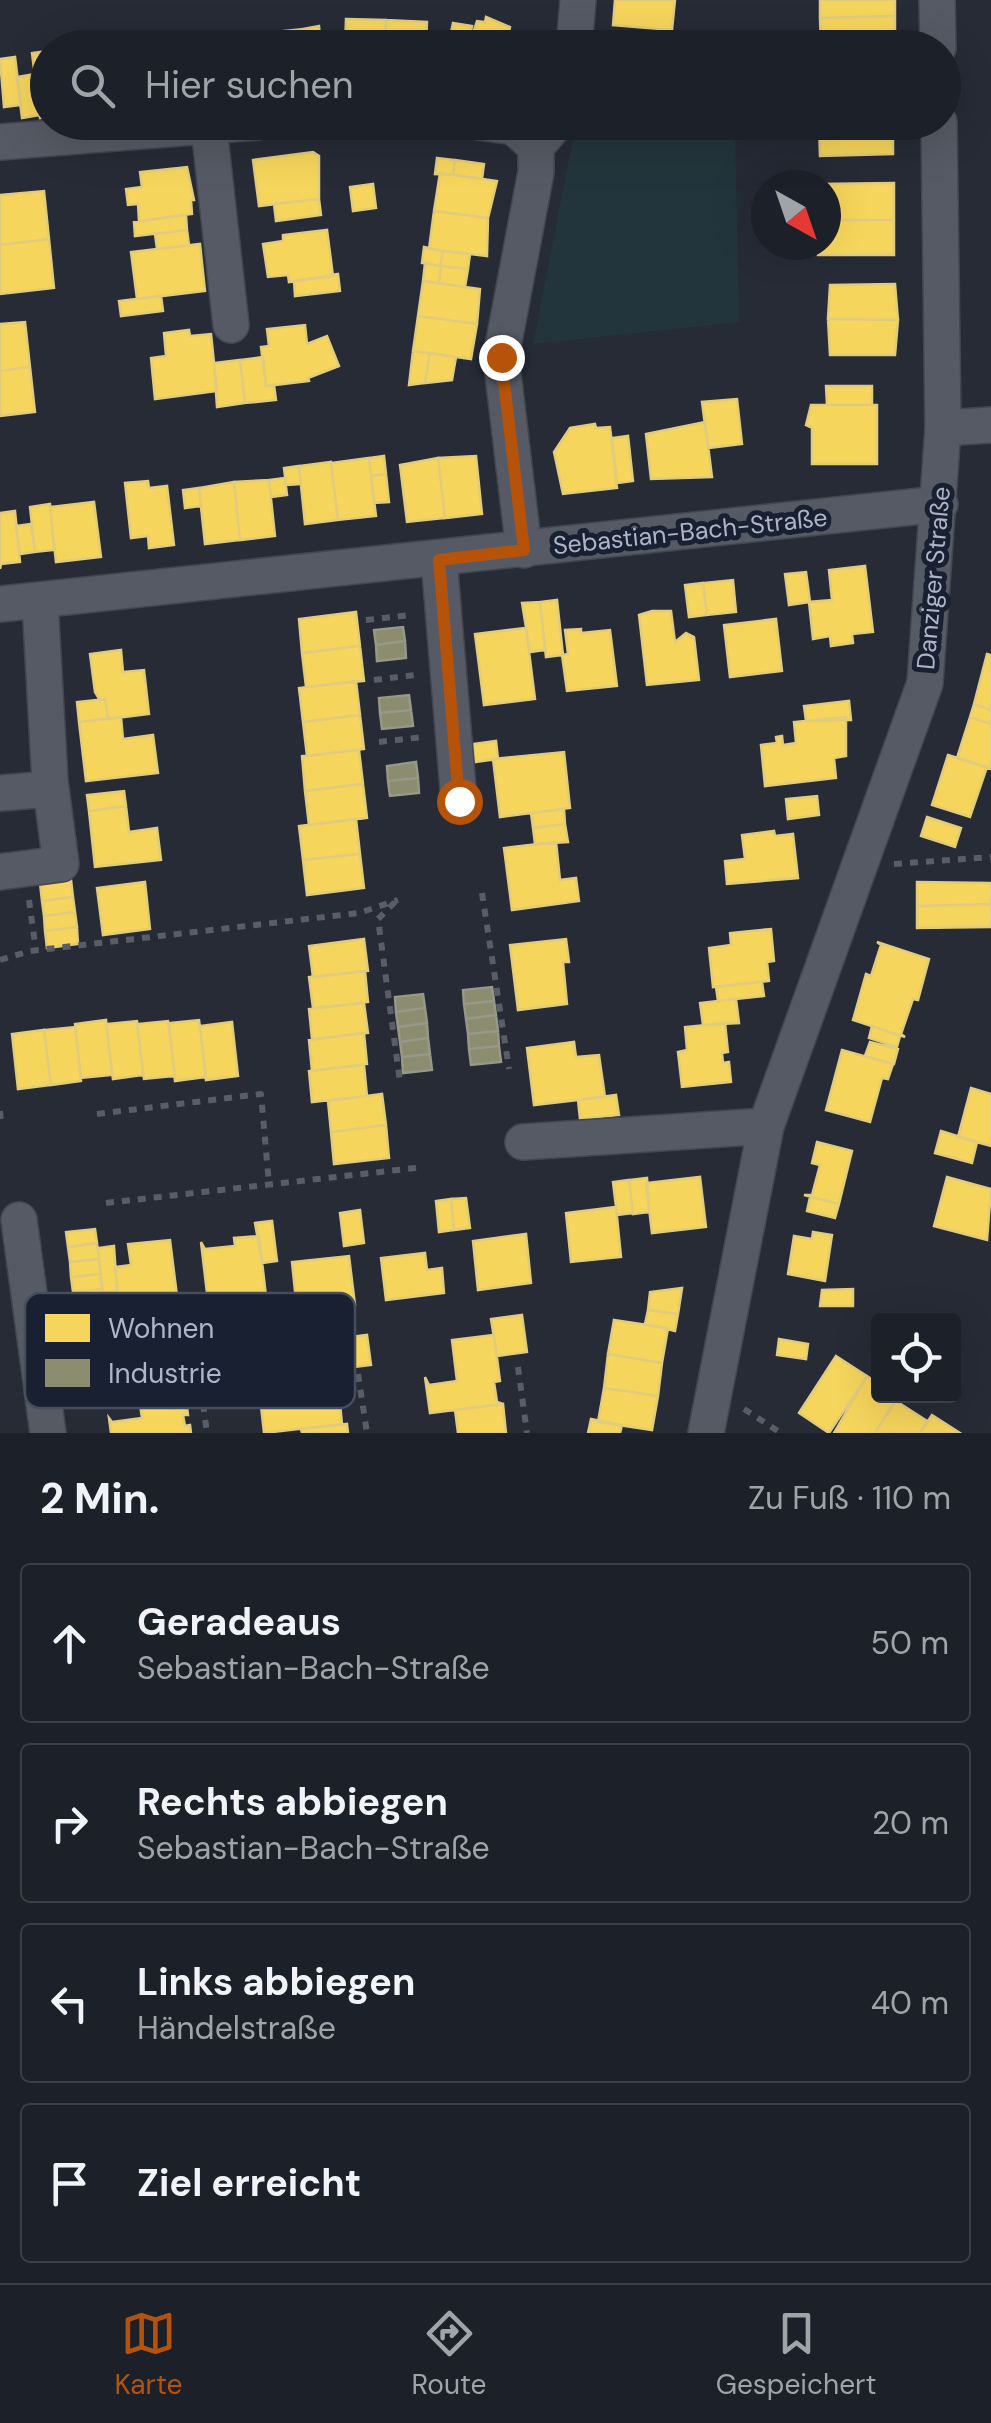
<!DOCTYPE html>
<html lang="de">
<head>
<meta charset="utf-8">
<style>
	body { margin:0; font-family:"DM Sans",sans-serif; background:#292d34; color:#f1f3f6 }
	.controls { position:absolute; right:30px; bottom:30px; display:grid; overflow:hidden; border-radius:10px; box-shadow:0 10px 40px #0002 }
	.controls button { width:90px; height:90px; display:grid; place-items:center; padding:0; border:0; border-bottom:2px solid #3a3e45; background:#1c2028; color:#f1f3f6; font:50px sans-serif }
	.compass { position:absolute; left:751px; top:170px; width:90px; height:90px; border-radius:50%; background:#1c2028; box-shadow:0 10px 40px #0002; rotate:140deg }
	.stop { position:absolute; width:30px; height:30px; margin:-22px; border:8px solid #b45309; border-radius:50%; background:#fff }
	.stop.end { background:#b45309; border-color:#fff; box-shadow:0 2px 10px #0008 }
	.list { margin:0; padding:0; list-style:none }
	h2 { display:flex; justify-content:space-between; align-items:center; height:130px; margin:0; padding:0 40px; font-size:42px }
	h2 small { font-size:32px; font-weight:400; color:#a0a3a8 }
	.list li { display:grid; grid-template-columns:65px 1fr auto; gap:30px; align-items:center; box-sizing:border-box; height:160px; margin:0 20px 20px; padding:0 20px; border:2px solid #3a3e45; border-radius:10px }
	.list b { display:block; font-size:38px; white-space:nowrap }
	.list p { margin:0; font-size:32px; white-space:nowrap; color:#a0a3a8 }
	.list em { font-size:32px; font-style:normal; color:#a0a3a8 }
	.icon { flex:none; width:55px; height:55px; fill:none; stroke:currentColor; stroke-width:2; stroke-linecap:round; stroke-linejoin:round }
	.map { position:relative; flex:none; width:991px; height:1433px; overflow:hidden }
	.search { position:absolute; background:#1c2028; box-shadow:0 10px 40px #0002; left:30px; right:30px; top:30px; height:110px; display:flex; align-items:center; gap:25px; box-sizing:border-box; padding:0 35px; border-radius:55px; color:#a0a3a8; font-size:38px }
	.sheet { height:850px; background:#1c2028 }
	nav { display:flex; justify-content:space-around; align-items:center; box-sizing:border-box; height:140px; border-top:2px solid #3a3e45; background:#1c2028; font-size:28px; color:#a0a3a8 }
	nav a { display:grid; justify-items:center; gap:5px }
	nav .on { color:#b45309 }
	.map>svg:first-child { display:block }
</style>
</head>
<body>
<div class="map">
<svg width="991" height="1433" viewBox="0 0 991 1433">
	<rect width="100%" height="100%" fill="#262b36"/>
	<path fill="#23353c" d="M 576,123 L 735,123 L 739,322 L 533,344 Z"/>
	<path fill="#f6d55c" stroke="#e1cb7c" stroke-width="2.5" d="M 615,0 L 675,0 L 672,30 L 613,25 Z
		M 820,0 L 895,0 L 895,16 L 820,18 Z
		M 895,16 L 895,48 L 821,48 L 820,18 Z
		M 486,17 L 510,27 L 506,48 L 468,48 L 477,21 L 485,22 Z
		M 346,19 L 386,20 L 385,48 L 345,48 Z
		M 386,20 L 427,22 L 426,48 L 385,48 Z
		M 453,23 L 472,26 L 469,41 L 450,37 Z
		M 319,26 L 321,48 L 306,48 L 303,29 Z
		M 303,29 L 306,48 L 264,48 L 263,33 Z
		M 263,33 L 264,48 L 224,48 L 222,38 Z
		M 48,51 L 48,117 L 40,118 L 32,53 Z
		M 15,57 L 21,105 L 4,107 L 0,59 Z
		M 35,74 L 40,115 L 22,118 L 17,77 Z
		M 819,122 L 893,122 L 893,154 L 820,156 Z
		M 313,152 L 319,156 L 319,199 L 259,206 L 253,160 Z
		M 437,158 L 455,160 L 453,175 L 435,174 Z
		M 455,160 L 484,164 L 482,179 L 453,175 Z
		M 187,167 L 194,200 L 191,200 L 192,214 L 139,221 L 138,204 L 128,205 L 126,189 L 142,187 L 140,172 Z
		M 440,173 L 497,181 L 488,218 L 434,211 Z
		M 894,183 L 894,220 L 826,220 L 826,185 L 817,184 Z
		M 373,184 L 376,208 L 353,211 L 350,187 Z
		M 44,191 L 49,239 L 0,245 L 0,195 Z
		M 319,199 L 321,215 L 276,221 L 274,204 Z
		M 434,211 L 488,218 L 487,256 L 429,249 Z
		M 186,215 L 187,230 L 135,236 L 134,222 Z
		M 826,220 L 894,220 L 894,255 L 818,255 L 818,245 L 826,245 Z
		M 187,230 L 189,245 L 157,249 L 155,234 Z
		M 327,230 L 333,276 L 289,282 L 288,275 L 268,277 L 263,244 L 283,241 L 283,235 Z
		M 49,239 L 54,288 L 0,294 L 0,245 Z
		M 200,244 L 205,291 L 137,299 L 131,252 Z
		M 424,247 L 443,251 L 440,266 L 422,263 Z
		M 443,251 L 470,254 L 468,269 L 440,266 Z
		M 425,263 L 441,266 L 439,283 L 423,281 Z
		M 441,266 L 468,269 L 465,287 L 439,283 Z
		M 338,274 L 340,291 L 295,296 L 294,281 Z
		M 423,281 L 480,289 L 477,324 L 418,316 Z
		M 895,284 L 898,320 L 828,319 L 830,285 Z
		M 161,296 L 163,311 L 121,316 L 119,301 Z
		M 418,316 L 477,324 L 471,359 L 413,351 Z
		M 828,319 L 898,320 L 895,355 L 830,355 Z
		M 25,322 L 30,367 L 0,371 L 0,324 Z
		M 305,325 L 307,344 L 327,336 L 339,366 L 308,378 L 309,381 L 266,386 L 261,347 L 269,346 L 267,329 Z
		M 189,330 L 190,336 L 211,334 L 217,391 L 155,399 L 151,358 L 166,356 L 164,333 Z
		M 413,351 L 430,353 L 425,383 L 409,385 Z
		M 430,353 L 456,357 L 452,380 L 425,383 Z
		M 263,357 L 266,386 L 274,385 L 276,400 L 245,403 L 240,360 Z
		M 240,360 L 245,403 L 217,407 L 214,363 Z
		M 30,367 L 35,412 L 0,416 L 0,371 Z
		M 826,386 L 872,386 L 872,405 L 827,405 Z
		M 737,399 L 742,444 L 708,448 L 702,402 Z
		M 811,405 L 877,405 L 877,464 L 812,464 L 812,428 L 806,425 Z
		M 705,422 L 712,477 L 651,479 L 646,434 Z
		M 595,424 L 596,428 L 610,427 L 617,488 L 563,494 L 554,452 L 570,428 Z
		M 628,436 L 633,481 L 617,483 L 612,438 Z
		M 384,456 L 386,474 L 371,476 L 369,458 Z
		M 476,456 L 482,514 L 445,518 L 438,458 Z
		M 369,458 L 376,516 L 338,520 L 331,463 Z
		M 438,458 L 445,518 L 407,522 L 400,465 Z
		M 331,462 L 338,520 L 305,524 L 299,466 Z
		M 299,466 L 301,484 L 286,485 L 284,468 Z
		M 386,474 L 389,502 L 374,503 L 371,476 Z
		M 285,478 L 287,495 L 271,497 L 269,480 Z
		M 269,480 L 275,536 L 240,540 L 234,482 Z
		M 148,481 L 149,488 L 167,486 L 174,545 L 149,548 L 148,536 L 131,538 L 125,483 Z
		M 234,482 L 240,540 L 205,544 L 199,488 Z
		M 199,488 L 201,506 L 185,508 L 183,490 Z
		M 94,502 L 101,557 L 56,562 L 50,507 Z
		M 50,504 L 54,550 L 35,552 L 30,507 Z
		M 15,511 L 20,562 L 1,564 L 0,569 L 0,513 Z
		M 31,524 L 35,552 L 20,554 L 16,526 Z
		M 865,566 L 873,632 L 852,634 L 853,643 L 831,646 L 830,636 L 813,639 L 809,602 L 832,600 L 829,570 Z
		M 806,572 L 810,602 L 789,605 L 785,574 Z
		M 733,580 L 736,612 L 707,615 L 703,583 Z
		M 703,583 L 707,615 L 689,617 L 685,585 Z
		M 557,600 L 563,655 L 546,657 L 540,602 Z
		M 540,602 L 545,650 L 530,652 L 522,603 Z
		M 652,611 L 671,611 L 675,642 L 686,633 L 694,637 L 699,680 L 647,685 L 639,615 Z
		M 356,612 L 360,646 L 302,653 L 299,619 Z
		M 776,619 L 782,671 L 730,677 L 724,625 Z
		M 526,628 L 535,699 L 484,705 L 475,634 Z
		M 581,629 L 581,633 L 610,630 L 617,686 L 567,691 L 562,655 L 568,654 L 565,630 Z
		M 360,646 L 364,681 L 306,687 L 302,653 Z
		M 121,650 L 123,672 L 144,670 L 149,714 L 108,719 L 105,699 L 100,700 L 95,692 L 90,654 Z
		M 987,654 L 991,655 L 991,710 L 974,704 Z
		M 356,681 L 360,715 L 303,722 L 299,688 Z
		M 105,699 L 108,719 L 79,722 L 77,702 Z
		M 849,701 L 851,720 L 806,721 L 804,706 Z
		M 974,704 L 991,710 L 991,724 L 970,717 Z
		M 360,715 L 364,749 L 307,756 L 303,722 Z
		M 121,717 L 123,739 L 153,735 L 158,773 L 86,781 L 79,722 Z
		M 846,717 L 846,756 L 834,758 L 836,778 L 765,786 L 761,745 L 777,743 L 776,737 L 782,736 L 783,745 L 796,743 L 794,722 Z
		M 970,717 L 991,724 L 991,769 L 957,758 Z
		M 496,741 L 498,759 L 475,762 L 473,744 Z
		M 359,750 L 363,784 L 305,791 L 302,756 Z
		M 564,752 L 570,808 L 500,817 L 493,759 Z
		M 948,755 L 987,767 L 970,817 L 932,805 Z
		M 363,784 L 367,818 L 309,825 L 305,791 Z
		M 124,791 L 126,806 L 89,811 L 87,795 Z
		M 817,796 L 819,815 L 788,819 L 786,799 Z
		M 126,806 L 129,832 L 157,828 L 161,860 L 95,867 L 89,811 Z
		M 564,809 L 565,824 L 533,828 L 531,813 Z
		M 927,817 L 961,828 L 955,847 L 921,836 Z
		M 356,819 L 360,854 L 303,860 L 299,826 Z
		M 565,824 L 568,842 L 535,844 L 533,828 Z
		M 774,831 L 775,836 L 793,834 L 798,878 L 727,884 L 725,861 L 745,859 L 742,835 Z
		M 556,842 L 560,880 L 576,878 L 579,901 L 512,910 L 504,848 Z
		M 360,854 L 364,888 L 307,895 L 303,860 Z
		M 71,880 L 73,897 L 42,901 L 40,883 Z
		M 145,882 L 150,929 L 103,935 L 97,888 Z
		M 917,882 L 991,883 L 991,904 L 917,906 Z
		M 73,897 L 75,912 L 44,916 L 42,901 Z
		M 991,904 L 991,927 L 917,928 L 917,906 Z
		M 75,912 L 77,927 L 45,931 L 44,916 Z
		M 77,927 L 78,944 L 47,948 L 45,931 Z
		M 771,929 L 774,961 L 767,962 L 769,981 L 713,987 L 709,948 L 731,945 L 730,933 Z
		M 364,939 L 368,971 L 313,977 L 309,946 Z
		M 566,939 L 569,962 L 563,962 L 567,1004 L 518,1010 L 510,945 Z
		M 877,942 L 929,959 L 918,1000 L 913,999 L 901,1034 L 905,1037 L 853,1020 L 866,974 L 871,976 L 881,945 Z
		M 365,971 L 368,1002 L 313,1008 L 309,977 Z
		M 762,982 L 764,996 L 718,1001 L 716,987 Z
		M 736,999 L 739,1023 L 703,1025 L 700,1003 Z
		M 364,1003 L 368,1033 L 312,1039 L 309,1009 Z
		M 106,1020 L 112,1075 L 81,1078 L 75,1024 Z
		M 199,1020 L 206,1077 L 175,1081 L 169,1023 Z
		M 137,1021 L 143,1075 L 113,1079 L 106,1024 Z
		M 168,1021 L 175,1076 L 144,1079 L 137,1024 Z
		M 232,1022 L 238,1076 L 206,1080 L 200,1026 Z
		M 725,1023 L 728,1052 L 722,1053 L 723,1063 L 729,1062 L 731,1082 L 682,1087 L 678,1052 L 687,1050 L 685,1027 Z
		M 872,1026 L 900,1036 L 897,1047 L 869,1038 Z
		M 75,1027 L 81,1081 L 51,1085 L 44,1030 Z
		M 44,1030 L 51,1085 L 18,1089 L 12,1034 Z
		M 364,1033 L 367,1064 L 312,1071 L 309,1040 Z
		M 574,1042 L 576,1057 L 599,1055 L 605,1097 L 534,1105 L 527,1048 Z
		M 870,1042 L 898,1049 L 894,1064 L 865,1056 Z
		M 842,1050 L 893,1064 L 888,1079 L 882,1078 L 870,1122 L 826,1110 Z
		M 364,1065 L 367,1096 L 312,1102 L 309,1071 Z
		M 971,1088 L 991,1094 L 991,1146 L 958,1137 Z
		M 382,1094 L 386,1125 L 331,1132 L 328,1101 Z
		M 616,1095 L 619,1115 L 580,1119 L 578,1100 Z
		M 386,1125 L 389,1158 L 334,1164 L 331,1132 Z
		M 941,1131 L 977,1142 L 972,1163 L 935,1153 Z
		M 817,1142 L 852,1151 L 839,1204 L 804,1195 L 812,1195 L 820,1165 L 812,1163 Z
		M 700,1177 L 706,1227 L 652,1233 L 646,1183 Z
		M 947,1177 L 991,1189 L 987,1240 L 934,1226 Z
		M 647,1178 L 649,1212 L 633,1214 L 629,1180 Z
		M 629,1180 L 633,1213 L 617,1215 L 613,1182 Z
		M 810,1197 L 839,1204 L 835,1218 L 807,1211 Z
		M 466,1198 L 470,1228 L 454,1230 L 451,1199 Z
		M 451,1199 L 454,1230 L 439,1232 L 436,1201 Z
		M 616,1207 L 621,1257 L 571,1262 L 566,1213 Z
		M 360,1210 L 364,1243 L 344,1246 L 340,1213 Z
		M 272,1221 L 277,1261 L 262,1263 L 255,1223 Z
		M 95,1229 L 97,1243 L 68,1247 L 66,1232 Z
		M 813,1232 L 832,1235 L 825,1281 L 788,1274 L 794,1236 L 812,1239 Z
		M 526,1234 L 531,1283 L 478,1290 L 473,1241 Z
		M 259,1236 L 266,1296 L 208,1302 L 201,1242 L 205,1249 L 235,1246 L 234,1238 Z
		M 170,1240 L 178,1304 L 120,1310 L 115,1267 L 131,1265 L 128,1244 Z
		M 97,1243 L 99,1259 L 70,1262 L 68,1247 Z
		M 114,1246 L 117,1291 L 103,1293 L 98,1248 Z
		M 425,1253 L 427,1270 L 442,1268 L 444,1293 L 386,1300 L 381,1258 Z
		M 349,1256 L 355,1305 L 297,1311 L 292,1262 Z
		M 99,1259 L 100,1274 L 71,1277 L 70,1262 Z
		M 100,1274 L 102,1289 L 73,1292 L 71,1277 Z
		M 682,1288 L 678,1314 L 648,1310 L 650,1292 Z
		M 102,1289 L 104,1304 L 75,1307 L 73,1292 Z
		M 853,1289 L 853,1306 L 820,1306 L 822,1290 Z
		M 648,1310 L 678,1314 L 675,1331 L 645,1324 Z
		M 522,1315 L 527,1352 L 497,1356 L 491,1319 Z
		M 614,1320 L 668,1328 L 662,1363 L 608,1354 Z
		M 367,1335 L 371,1365 L 353,1367 L 349,1337 Z
		M 494,1335 L 500,1381 L 494,1382 L 497,1402 L 503,1404 L 430,1413 L 425,1377 L 429,1385 L 457,1381 L 452,1340 Z
		M 779,1339 L 808,1344 L 806,1359 L 777,1355 Z
		M 338,1353 L 343,1392 L 333,1394 L 334,1404 L 340,1404 L 342,1424 L 264,1433 L 261,1406 L 297,1401 L 292,1359 Z
		M 608,1354 L 662,1363 L 658,1396 L 604,1388 Z
		M 836,1356 L 867,1376 L 829,1433 L 799,1413 Z
		M 183,1373 L 188,1415 L 183,1415 L 185,1426 L 190,1425 L 191,1433 L 111,1433 L 109,1418 L 112,1422 L 142,1418 L 136,1378 Z
		M 867,1376 L 878,1384 L 878,1396 L 898,1396 L 875,1433 L 834,1433 Z
		M 604,1388 L 658,1396 L 652,1430 L 598,1422 Z
		M 896,1401 L 927,1421 L 920,1433 L 875,1433 Z
		M 503,1404 L 506,1433 L 458,1433 L 455,1410 Z
		M 932,1415 L 960,1433 L 920,1433 Z
		M 591,1419 L 622,1425 L 620,1433 L 588,1433 Z
		M 347,1424 L 348,1433 L 302,1433 L 301,1429 Z"/>
	<path fill="#8c8c6e" stroke="#969889" stroke-width="2.5" d="M 403,627 L 405,641 L 376,645 L 374,630 Z
		M 405,641 L 406,658 L 377,661 L 376,645 Z
		M 409,695 L 411,710 L 380,713 L 379,698 Z
		M 411,710 L 413,726 L 382,729 L 380,713 Z
		M 416,762 L 418,778 L 388,781 L 387,766 Z
		M 418,778 L 419,793 L 390,796 L 388,781 Z
		M 492,987 L 494,1001 L 464,1004 L 463,990 Z
		M 423,994 L 425,1008 L 396,1012 L 395,997 Z
		M 494,1001 L 496,1015 L 466,1019 L 464,1004 Z
		M 425,1008 L 427,1023 L 398,1027 L 396,1012 Z
		M 496,1015 L 498,1031 L 468,1034 L 466,1019 Z
		M 427,1023 L 428,1038 L 400,1042 L 398,1027 Z
		M 498,1031 L 499,1046 L 469,1049 L 468,1034 Z
		M 428,1038 L 430,1054 L 402,1057 L 400,1042 Z
		M 499,1046 L 501,1062 L 471,1065 L 469,1049 Z
		M 430,1054 L 432,1070 L 403,1073 L 402,1057 Z"/>
	<g fill="none" stroke-linecap="round" stroke-linejoin="round">
		<defs>
			<path id="minor" d="M 937,0 L 938,48
				M 574,48 L 578,0
				M 479,122 L 514,127 L 536,147 L 536,172 L 501,357 L 524,550
				M 209,128 L 231,325
				M 0,142 L 258,122
				M 536,147 L 557,122
				M 943,428 L 991,425
				M 439,559 L 459,801
				M 0,604 L 940,504
				M 0,793 L 51,789
				M 0,872 L 61,864 L 50,781 L 40,602
				M 523,1142 L 766,1126
				M 19,1220 L 48,1433
				M 706,1433 L 766,1126 L 925,683 L 943,428 L 939,122"/>
		</defs>
		<use href="#minor" stroke="#43464f" stroke-width="38"/>
		<path stroke="#595d66" stroke-width="6" stroke-dasharray="8 8" stroke-linecap="butt" d="M 366,620 L 411,615
			M 374,680 L 415,675
			M 379,742 L 423,737
			M 894,864 L 991,857
			M 482,893 L 509,1069
			M 29,900 L 36,951
			M 395,902 L 378,919 L 400,1082
			M 0,960 L 30,951 L 359,913 L 398,900
			M 0,1111 L 1,1123
			M 97,1114 L 261,1094 L 269,1184
			M 106,1203 L 424,1167
			M 518,1367 L 527,1433
			M 358,1374 L 367,1433
			M 203,1404 L 207,1433
			M 744,1409 L 781,1433"/>
		<use href="#minor" stroke="#565a64" stroke-width="35"/>
	</g>
	<g fill="none" stroke-linecap="round" stroke-linejoin="round">
		<path stroke="#b45309" stroke-width="12" d="M 459,801 L 439,560 L 524,550 L 501,357"/>
	</g>
	<g text-anchor="middle" stroke-width="10" stroke-linejoin="round" paint-order="stroke">
		<g font-size="25" fill="#afb5c8" stroke="#192031">
			<text transform="translate(690 531) rotate(-6)" y="9">Sebastian-Bach-Straße</text>
			<text transform="translate(933 578) rotate(-85)" y="9">Danziger Straße</text>
		</g>
	</g>
	<rect x="25" y="1293" width="330" height="115" rx="15" fill="#192031" stroke="#464d5e" stroke-width="2.5"/>
	<rect x="45" y="1314" width="45" height="28" fill="#f6d55c"/>
	<rect x="45" y="1359" width="45" height="28" fill="#8c8c6e"/>
	<g font-size="28" fill="#afb5c8">
		<text x="108" y="1338">Wohnen</text>
		<text x="108" y="1383">Industrie</text>
	</g>
</svg>
<div class="controls">
<button><svg class="icon" aria-label="locate" viewBox="0 0 24 24"><circle cx="12" cy="12" r="6"/><path d="M12 2v4M12 18v4M2 12h4M18 12h4"/></svg></button>
</div>
<svg class="compass" viewBox="-18 -18 36 36"><path d="M0-13l5 13h-10z" fill="#e53935"/><path d="M0 13l5-13h-10z" fill="#a0a3a8"/></svg>
<div class="stop" style="left:459px;top:801px"></div>
<div class="stop end" style="left:501px;top:357px"></div>
<div class="search"><svg class="icon" aria-label="search" viewBox="0 0 24 24"><circle cx="10" cy="10" r="6"/><path d="M15 15l6 6"/></svg>Hier suchen</div>
</div>
<section class="sheet">
<h2>2 Min.<small>Zu Fuß · 110 m</small></h2>
<ul class="list">
<li><svg class="icon" aria-label="ahead" viewBox="0 0 24 24"><path d="M12 20V5M6 11l6-6 6 6"/></svg><div><b>Geradeaus</b><p>Sebastian-Bach-Straße</p></div><em>50 m</em></li>
<li><svg class="icon" aria-label="right" viewBox="0 0 24 24"><path d="M7 20v-9h11M14 6l5 5-5 5"/></svg><div><b>Rechts abbiegen</b><p>Sebastian-Bach-Straße</p></div><em>20 m</em></li>
<li><svg class="icon" aria-label="left" viewBox="0 0 24 24"><path d="M17 20v-9H6M10 6l-5 5 5 5"/></svg><div><b>Links abbiegen</b><p>Händelstraße</p></div><em>40 m</em></li>
<li><svg class="icon" aria-label="arrive" viewBox="0 0 24 24"><path d="M6 21V4h12l-3 4 3 4H6"/></svg><div><b>Ziel erreicht</b></div></li>
</ul>
</section>
<nav>
<a class="on"><svg class="icon" aria-label="map" viewBox="0 0 24 24"><path d="M3 6l6-2 6 2 6-2v14l-6 2-6-2-6 2zM9 4v14M15 6v14"/></svg>Karte</a>
<a><svg class="icon" aria-label="directions" viewBox="0 0 24 24"><path d="M12 3l9 9-9 9-9-9zM9 14v-3h6M13 9l2 2-2 2"/></svg>Route</a>
<a><svg class="icon" aria-label="saved" viewBox="0 0 24 24"><path d="M7 4h10v16l-5-4-5 4z"/></svg>Gespeichert</a>
</nav>
</body>
</html>
